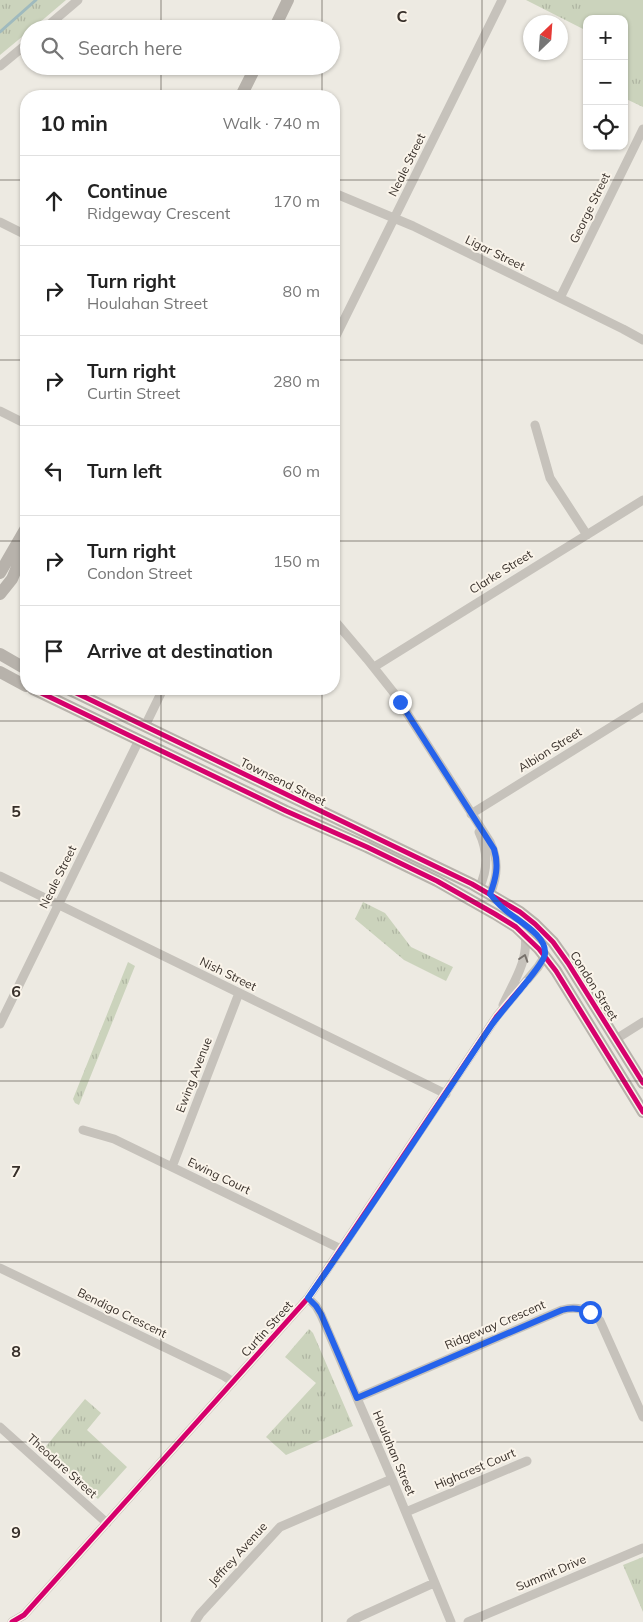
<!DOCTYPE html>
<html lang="en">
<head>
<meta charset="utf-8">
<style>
	body { margin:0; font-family:Mulish,sans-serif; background:#f2f2f2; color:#222 }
	.controls { position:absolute; right:15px; top:15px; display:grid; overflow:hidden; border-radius:10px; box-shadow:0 1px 4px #0004 }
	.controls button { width:45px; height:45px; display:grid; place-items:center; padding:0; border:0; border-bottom:1px solid #e0e0e0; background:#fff; color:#222; font:25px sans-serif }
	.compass { position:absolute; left:523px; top:15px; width:45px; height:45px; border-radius:50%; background:#fff; box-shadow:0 1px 4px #0004; rotate:25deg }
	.stop { position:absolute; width:15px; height:15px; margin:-11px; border:4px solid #2563eb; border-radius:50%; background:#fff }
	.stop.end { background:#2563eb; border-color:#fff; box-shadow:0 1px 5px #0008 }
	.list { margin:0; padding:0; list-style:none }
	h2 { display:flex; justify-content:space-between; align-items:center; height:65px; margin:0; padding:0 20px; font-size:21px }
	h2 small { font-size:16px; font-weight:400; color:#767676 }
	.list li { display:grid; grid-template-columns:32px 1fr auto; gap:15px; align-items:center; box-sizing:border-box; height:90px; padding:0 20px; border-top:1px solid #e0e0e0 }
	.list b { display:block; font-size:19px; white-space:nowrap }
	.list p { margin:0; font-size:16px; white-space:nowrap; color:#767676 }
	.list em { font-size:16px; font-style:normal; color:#767676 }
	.icon { flex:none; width:28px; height:28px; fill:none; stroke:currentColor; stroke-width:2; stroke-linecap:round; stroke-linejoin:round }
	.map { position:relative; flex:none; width:643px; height:1622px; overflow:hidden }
	.search { position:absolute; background:#fff; box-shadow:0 1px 4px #0004; left:20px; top:20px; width:320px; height:55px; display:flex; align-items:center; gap:12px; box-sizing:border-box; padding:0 18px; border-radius:28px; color:#767676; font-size:19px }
	.panel { position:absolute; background:#fff; box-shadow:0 1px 4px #0004; left:20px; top:90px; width:320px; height:605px; border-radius:20px }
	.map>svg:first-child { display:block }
</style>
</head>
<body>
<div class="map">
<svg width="643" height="1622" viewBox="0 0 643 1622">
	<defs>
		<pattern id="grass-tufts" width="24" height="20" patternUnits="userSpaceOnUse" patternTransform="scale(1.25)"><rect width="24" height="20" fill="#cbd3bc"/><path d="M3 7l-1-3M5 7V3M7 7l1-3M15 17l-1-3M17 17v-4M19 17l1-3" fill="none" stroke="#afb5a2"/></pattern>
	</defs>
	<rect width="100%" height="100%" fill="#edeae2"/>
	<path fill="url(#grass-tufts)" d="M 0,0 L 66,0 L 32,29 L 29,29 L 29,31 L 0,55 Z
		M 526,0 L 643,0 L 643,107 L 624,98 L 624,19 L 587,19 L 587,31 Z
		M 363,902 L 385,913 L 411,947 L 453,967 L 446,981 L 404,960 L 355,919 Z
		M 128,962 L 135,966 L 79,1105 L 75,1103 L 73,1099 Z
		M 309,1329 L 313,1333 L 353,1426 L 286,1455 L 266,1437 L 316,1383 L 285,1357 Z
		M 85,1399 L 101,1413 L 87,1430 L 127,1467 L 98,1499 L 43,1450 Z
		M 643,1557 L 643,1612 L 623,1565 Z"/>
	<path fill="#cbd3bc" d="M 582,0 L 643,0 L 643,73 L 624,56 L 624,19 L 592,19 Z"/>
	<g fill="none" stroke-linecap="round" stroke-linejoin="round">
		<path stroke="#9fbabe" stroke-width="3" d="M 0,32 L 36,0"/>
		<path stroke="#c6c2bb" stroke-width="9" d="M 44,29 L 78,0
			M 0,66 L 29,42
			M 334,193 L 413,226 L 623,329 L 643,340
			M 0,222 L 26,235
			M 560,298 L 643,129
			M 334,340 L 502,0
			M 0,411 L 26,424
			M 535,425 L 550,478 L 587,535
			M 334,620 L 367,659 L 394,693 L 490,842 C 499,860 498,876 490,894
			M 374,667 L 643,500
			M 145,726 L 163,689
			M 471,814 L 643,707
			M 0,876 L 446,1094
			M 479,888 C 488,870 488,851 479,832
			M 503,1005 C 513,983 529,960 525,935
			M 0,1024 L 139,740
			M 616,1039 L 643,1022
			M 83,1130 L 114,1139 L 341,1249
			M 172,1167 L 239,993
			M 0,1268 L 224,1376 L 233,1382
			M 308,1298 L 316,1306 L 321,1315 L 392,1479 L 451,1622
			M 357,1398 L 562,1310 C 577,1306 590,1309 600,1321 L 643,1417
			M 0,1427 L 107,1523
			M 406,1512 L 527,1461
			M 12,1622 L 24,1615 L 308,1298 L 497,1016 L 538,967 L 545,956
			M 195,1622 L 200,1614 L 280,1527 L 392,1479
			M 351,1622 L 357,1618 L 434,1583
			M 468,1622 L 643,1548"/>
		<path stroke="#b7b2ab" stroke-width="12" d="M 274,29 L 288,0
			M 241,96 L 256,66
			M 0,573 L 26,528
			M 0,594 L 12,579 L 26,546
			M 0,654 L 26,669
			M 0,672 L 26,686
			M 33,689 L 286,811 L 367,847 L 437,881 L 495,914 L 516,927 L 539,949 L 556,971 L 643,1112
			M 68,689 L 472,884 L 520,912 L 535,924 L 553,942 L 568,963 L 643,1083"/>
		<defs>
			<path id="cycleway" d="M 33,689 L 286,811 L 367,847 L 437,881 L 495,914 L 516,927 L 539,949 L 556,971 L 643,1112
				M 68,689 L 472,884 L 520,912 L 535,924 L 553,942 L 568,963 L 643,1083
				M 12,1622 L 24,1615 L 308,1298 L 497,1016 L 526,982"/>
		</defs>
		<use href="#cycleway" stroke="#faf4ea" stroke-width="8"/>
		<use href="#cycleway" stroke="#d6006c" stroke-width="5"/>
	</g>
	<defs><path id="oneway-chevron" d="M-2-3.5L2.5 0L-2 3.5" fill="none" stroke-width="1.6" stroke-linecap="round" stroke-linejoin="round" transform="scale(1.25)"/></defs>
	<use stroke="#77716b" href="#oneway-chevron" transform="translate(524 958) rotate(-72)"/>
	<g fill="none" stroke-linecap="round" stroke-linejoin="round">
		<path stroke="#2563eb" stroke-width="6" d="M 400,702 L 494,849 C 499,865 496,879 490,894 C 494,899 498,904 503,908 C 515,920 547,934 545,954 C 544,965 500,1012 491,1026 C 430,1117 371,1209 308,1298 L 316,1306 L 321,1314 L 357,1398 L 562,1310 C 572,1307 580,1308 590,1312"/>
	</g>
	<path fill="none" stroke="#372f29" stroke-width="1" stroke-opacity="0.55" d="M 161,0 L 161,29M 322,0 L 322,29M 482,0 L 482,1622M 161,66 L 161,96M 322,66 L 322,96M 0,180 L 26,180M 334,180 L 643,180M 0,360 L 26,360M 334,360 L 643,360M 0,541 L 26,541M 334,541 L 643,541M 161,689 L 161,1622M 322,689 L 322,1622M 0,721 L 643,721M 0,901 L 643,901M 0,1081 L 643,1081M 0,1262 L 643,1262M 0,1442 L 643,1442"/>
	<g text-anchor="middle" stroke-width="4" stroke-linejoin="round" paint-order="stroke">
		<g font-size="12" fill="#372f29" stroke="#faf4ea">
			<text transform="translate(407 165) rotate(-64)" y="4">Neale Street</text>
			<text transform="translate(590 208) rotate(-64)" y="4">George Street</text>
			<text transform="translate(495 253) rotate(26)" y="4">Ligar Street</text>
			<text transform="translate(501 572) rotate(-32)" y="4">Clarke Street</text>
			<text transform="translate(550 750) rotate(-32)" y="4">Albion Street</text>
			<text transform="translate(283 782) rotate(26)" y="4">Townsend Street</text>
			<text transform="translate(58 877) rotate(-64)" y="4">Neale Street</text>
			<text transform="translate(228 974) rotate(26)" y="4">Nish Street</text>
			<text transform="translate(594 986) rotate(58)" y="4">Condon Street</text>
			<text transform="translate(194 1075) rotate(-69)" y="4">Ewing Avenue</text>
			<text transform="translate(219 1176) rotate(26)" y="4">Ewing Court</text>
			<text transform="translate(122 1313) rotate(26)" y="4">Bendigo Crescent</text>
			<text transform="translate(495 1325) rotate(-23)" y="4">Ridgeway Crescent</text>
			<text transform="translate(267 1329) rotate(-48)" y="4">Curtin Street</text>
			<text transform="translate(394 1453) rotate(67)" y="4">Houlahan Street</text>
			<text transform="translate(62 1466) rotate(42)" y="4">Theodore Street</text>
			<text transform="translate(475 1469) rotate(-23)" y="4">Highcrest Court</text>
			<text transform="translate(238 1554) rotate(-48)" y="4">Jeffrey Avenue</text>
			<text transform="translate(551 1573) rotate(-23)" y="4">Summit Drive</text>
		</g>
	</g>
	<g font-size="16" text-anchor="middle" font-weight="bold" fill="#372f29" stroke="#faf4ea" stroke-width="4" stroke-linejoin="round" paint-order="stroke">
		<text x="402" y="22">C</text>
		<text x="16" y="817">5</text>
		<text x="16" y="997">6</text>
		<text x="16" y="1177">7</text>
		<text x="16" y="1357">8</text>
		<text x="16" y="1538">9</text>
	</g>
</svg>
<div class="controls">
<button>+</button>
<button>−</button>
<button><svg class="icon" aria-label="locate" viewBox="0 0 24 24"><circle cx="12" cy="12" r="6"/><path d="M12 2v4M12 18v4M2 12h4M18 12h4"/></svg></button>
</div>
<svg class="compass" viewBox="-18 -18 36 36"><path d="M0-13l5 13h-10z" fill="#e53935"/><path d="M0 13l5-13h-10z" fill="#767676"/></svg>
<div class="stop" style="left:590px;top:1312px"></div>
<div class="stop end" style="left:400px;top:702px"></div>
<div class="search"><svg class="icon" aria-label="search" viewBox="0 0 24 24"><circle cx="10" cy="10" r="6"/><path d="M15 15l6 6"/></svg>Search here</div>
<section class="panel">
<h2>10 min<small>Walk · 740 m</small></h2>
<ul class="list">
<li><svg class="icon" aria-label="ahead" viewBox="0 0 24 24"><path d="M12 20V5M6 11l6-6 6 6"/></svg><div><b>Continue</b><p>Ridgeway Crescent</p></div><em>170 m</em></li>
<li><svg class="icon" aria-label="right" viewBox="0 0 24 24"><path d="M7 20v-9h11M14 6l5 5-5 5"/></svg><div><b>Turn right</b><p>Houlahan Street</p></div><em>80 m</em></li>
<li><svg class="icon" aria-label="right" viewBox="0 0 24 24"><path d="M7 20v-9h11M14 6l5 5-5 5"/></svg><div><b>Turn right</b><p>Curtin Street</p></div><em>280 m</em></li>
<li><svg class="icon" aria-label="left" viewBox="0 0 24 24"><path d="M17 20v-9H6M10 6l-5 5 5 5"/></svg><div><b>Turn left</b></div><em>60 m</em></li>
<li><svg class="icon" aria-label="right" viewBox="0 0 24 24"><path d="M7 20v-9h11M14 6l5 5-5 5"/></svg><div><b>Turn right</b><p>Condon Street</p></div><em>150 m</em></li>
<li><svg class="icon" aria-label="arrive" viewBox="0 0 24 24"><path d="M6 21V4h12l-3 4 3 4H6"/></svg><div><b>Arrive at destination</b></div></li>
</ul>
</section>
</div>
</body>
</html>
